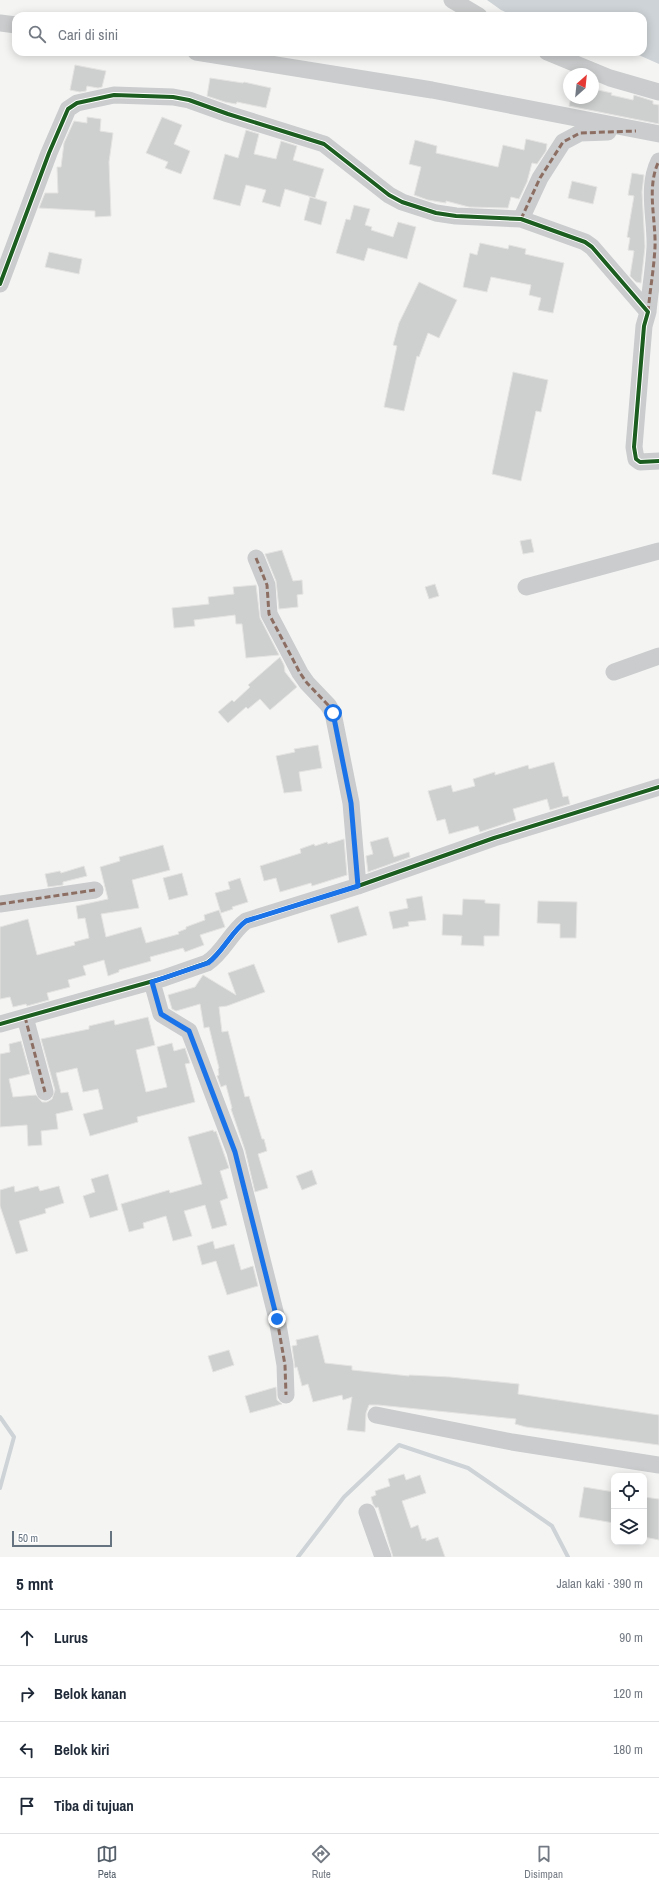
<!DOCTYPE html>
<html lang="id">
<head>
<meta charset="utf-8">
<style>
	body { margin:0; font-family:"Archivo Narrow",sans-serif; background:#f2f2f3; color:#1f2937 }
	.controls { position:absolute; right:12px; bottom:12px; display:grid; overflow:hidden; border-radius:8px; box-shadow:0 2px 10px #0003 }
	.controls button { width:36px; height:36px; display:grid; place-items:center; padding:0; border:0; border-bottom:1px solid #e0e1e3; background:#fff; color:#1f2937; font:20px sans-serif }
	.compass { position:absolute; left:563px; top:68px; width:36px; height:36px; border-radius:50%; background:#fff; box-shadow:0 2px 10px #0003; rotate:27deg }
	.scale { position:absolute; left:12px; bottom:10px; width:100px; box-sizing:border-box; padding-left:4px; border:2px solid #667481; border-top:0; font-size:11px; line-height:14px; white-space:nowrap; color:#667481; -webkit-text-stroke:3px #fff; paint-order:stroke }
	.stop { position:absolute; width:12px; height:12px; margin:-9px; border:3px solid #1a73e8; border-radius:50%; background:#fff }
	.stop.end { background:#1a73e8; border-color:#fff; box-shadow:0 1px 4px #0008 }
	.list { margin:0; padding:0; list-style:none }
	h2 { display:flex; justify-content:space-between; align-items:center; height:52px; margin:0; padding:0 16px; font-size:17px }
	h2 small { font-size:13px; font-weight:400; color:#747a83 }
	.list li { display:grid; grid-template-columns:26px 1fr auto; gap:12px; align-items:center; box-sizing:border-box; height:56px; padding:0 16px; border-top:1px solid #e0e1e3 }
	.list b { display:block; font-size:15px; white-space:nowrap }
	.list em { font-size:13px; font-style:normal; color:#747a83 }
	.icon { flex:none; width:22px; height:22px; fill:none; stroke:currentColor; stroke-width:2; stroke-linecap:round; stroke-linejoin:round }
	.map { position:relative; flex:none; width:659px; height:1557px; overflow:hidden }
	.search { position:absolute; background:#fff; box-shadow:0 2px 10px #0003; left:12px; right:12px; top:12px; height:44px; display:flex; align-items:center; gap:10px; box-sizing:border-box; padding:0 14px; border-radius:12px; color:#747a83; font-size:15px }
	.sheet { height:276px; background:#fff }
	nav { display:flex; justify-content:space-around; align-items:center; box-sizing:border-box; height:56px; border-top:1px solid #e0e1e3; background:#fff; font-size:11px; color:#747a83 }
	nav a { display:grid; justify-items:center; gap:2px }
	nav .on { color:#555f6a }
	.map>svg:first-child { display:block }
</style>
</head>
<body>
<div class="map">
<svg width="659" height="1557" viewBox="0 0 659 1557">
	<rect width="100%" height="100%" fill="#f4f4f3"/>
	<path fill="#cdd3d6" d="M 487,0 L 659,0 L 659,64 L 632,52 L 643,52 L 643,16 L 514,16 L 501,10 Z"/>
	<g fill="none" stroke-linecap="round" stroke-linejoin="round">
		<path stroke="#cdd3d6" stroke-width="4" d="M 0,1417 L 14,1437 L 0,1488
			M 298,1557 L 344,1497 L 399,1445 L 468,1468 L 552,1526 L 568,1557"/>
	</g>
	<path fill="#cecfcf" stroke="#e4e4e2" d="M 75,65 L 106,71 L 102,87 L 98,88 L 87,86 L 86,91 L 80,92 L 70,90 Z
		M 210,78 L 243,83 L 244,82 L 271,88 L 266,108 L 237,102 L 236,104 L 225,102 L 207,96 Z
		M 593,89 L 612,93 L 611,95 L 633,100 L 634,95 L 653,101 L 653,104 L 659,105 L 659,124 L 569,106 L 571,98 L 593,98 Z
		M 87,117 L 101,119 L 100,131 L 113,133 L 109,162 L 111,216 L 95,217 L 95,211 L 39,208 L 45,193 L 58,193 L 57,167 L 61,167 L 64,143 L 74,121 L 87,123 Z
		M 162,117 L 182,125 L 174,144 L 190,151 L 181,174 L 165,168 L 168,162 L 146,153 Z
		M 246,130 L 259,134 L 254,154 L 276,159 L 281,141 L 297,146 L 293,160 L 324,169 L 315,198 L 285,189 L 280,207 L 262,202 L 266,190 L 246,185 L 240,206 L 213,199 L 225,154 L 238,158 Z
		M 526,139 L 547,144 L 546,151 L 537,164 L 532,163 L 527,182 L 519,199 L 511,197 L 508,208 L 469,207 L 446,201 L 446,203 L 428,200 L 414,195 L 421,167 L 409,164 L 415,140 L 437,146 L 436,153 L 498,167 L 503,145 L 524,150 Z
		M 632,173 L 644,175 L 642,192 L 645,247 L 641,283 L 636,282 L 630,276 L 634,251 L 628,250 L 630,238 L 627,237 L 634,196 L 628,195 Z
		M 572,181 L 597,187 L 593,204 L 568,198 Z
		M 310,197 L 327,202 L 321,225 L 304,220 Z
		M 354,205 L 370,209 L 365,225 L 372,227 L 371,230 L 393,237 L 398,222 L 416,227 L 407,259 L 368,248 L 364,261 L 336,253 L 346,219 L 350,220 Z
		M 480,243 L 508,249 L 509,245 L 526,249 L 525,254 L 564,263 L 553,313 L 538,310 L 541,298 L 529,295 L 531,285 L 491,277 L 487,292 L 463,287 L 470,253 L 477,255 Z
		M 49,252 L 82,259 L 79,274 L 45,267 Z
		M 419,282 L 457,300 L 439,338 L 428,333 L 419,357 L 417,356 L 404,411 L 384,407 L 397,346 L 393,345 L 399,323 Z
		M 513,372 L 548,380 L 541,412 L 536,411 L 521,481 L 492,474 Z
		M 531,539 L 534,552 L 523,554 L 520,541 Z
		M 282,550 L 293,581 L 302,580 L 303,594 L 297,595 L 298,607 L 279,609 L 276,581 L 265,554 Z
		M 435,584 L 439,596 L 429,599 L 425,587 Z
		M 256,585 L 260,618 L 279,655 L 246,658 L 242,624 L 236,624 L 235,615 L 194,620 L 195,626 L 174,628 L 172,608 L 209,604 L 208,597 L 234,594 L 233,587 Z
		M 280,657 L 284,665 L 285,672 L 297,687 L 270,710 L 260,699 L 248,709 L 246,707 L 228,723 L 218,712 L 232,700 L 234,702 L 250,687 L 248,685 Z
		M 318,745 L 322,768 L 299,772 L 302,791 L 284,793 L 276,756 L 295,752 L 294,749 Z
		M 554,762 L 563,797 L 568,796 L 570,804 L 550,810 L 547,799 L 513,809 L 516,820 L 480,832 L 478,826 L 449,834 L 445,819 L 437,821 L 428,791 L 451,785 L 453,792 L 475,786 L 473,779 L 495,772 L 495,775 L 528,765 L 529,769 Z
		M 388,837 L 394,857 L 409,852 L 410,857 L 368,872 L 366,856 L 373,854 L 370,842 Z
		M 344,839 L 347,875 L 312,886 L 311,883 L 280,892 L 276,878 L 264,881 L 260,866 L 301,853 L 300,849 L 314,844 L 315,846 L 327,842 L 328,844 Z
		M 163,845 L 170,870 L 132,880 L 139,908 L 101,914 L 106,937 L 141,927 L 146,943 L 179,934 L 178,932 L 186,929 L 186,927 L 205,920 L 204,915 L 219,910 L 225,927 L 200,935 L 204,945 L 185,952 L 183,948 L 150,957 L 151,961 L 119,970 L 119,972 L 108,976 L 104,960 L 83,966 L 86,975 L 68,980 L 70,987 L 47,993 L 49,1000 L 27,1006 L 26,1004 L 13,1007 L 10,997 L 0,999 L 0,927 L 28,919 L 37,955 L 75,945 L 74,942 L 89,938 L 85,918 L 78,919 L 76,906 L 108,899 L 100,867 L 120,861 L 119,857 Z
		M 84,866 L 87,876 L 63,882 L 63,885 L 48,887 L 45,874 L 60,871 L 61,873 Z
		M 182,873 L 188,895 L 169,900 L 163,878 Z
		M 240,878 L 248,902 L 232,907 L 233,909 L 221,913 L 215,893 L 230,889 L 228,882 Z
		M 422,896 L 426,920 L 408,922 L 409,926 L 393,929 L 389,912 L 408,908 L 406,899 Z
		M 463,899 L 485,900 L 485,903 L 500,904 L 499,936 L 484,936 L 484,946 L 461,945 L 462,936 L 442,935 L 443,914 L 462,915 Z
		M 538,901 L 577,902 L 576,938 L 560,938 L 560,924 L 537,923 Z
		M 358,906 L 367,935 L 338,943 L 330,915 Z
		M 254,964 L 265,992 L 227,1006 L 219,1007 L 222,1032 L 228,1031 L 245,1097 L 249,1096 L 262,1139 L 264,1139 L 267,1151 L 258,1154 L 268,1188 L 255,1192 L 245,1150 L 231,1109 L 232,1108 L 226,1085 L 221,1087 L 217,1076 L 219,1075 L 218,1069 L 219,1068 L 209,1027 L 204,1028 L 200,1004 L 176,1011 L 172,1009 L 168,995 L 195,987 L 203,975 L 236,995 L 228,973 Z
		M 148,1017 L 155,1045 L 136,1050 L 146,1092 L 167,1087 L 157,1047 L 172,1043 L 174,1051 L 185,1048 L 190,1063 L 185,1064 L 195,1102 L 137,1117 L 138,1122 L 90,1136 L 83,1114 L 103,1109 L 98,1089 L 83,1092 L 77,1068 L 56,1073 L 61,1093 L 68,1092 L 73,1110 L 56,1114 L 58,1129 L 41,1131 L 42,1145 L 28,1146 L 27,1125 L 0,1127 L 0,1054 L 10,1052 L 9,1044 L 21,1041 L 30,1074 L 9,1079 L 13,1097 L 36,1095 L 42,1102 L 47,1102 L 52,1099 L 55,1090 L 41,1039 L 89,1029 L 89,1026 L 114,1020 L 115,1025 Z
		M 213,1130 L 214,1132 L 216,1131 L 229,1168 L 220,1171 L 228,1198 L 220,1201 L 227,1225 L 212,1229 L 205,1205 L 184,1211 L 192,1236 L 173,1241 L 166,1216 L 143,1223 L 144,1228 L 129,1232 L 121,1204 L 169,1190 L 170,1193 L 202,1184 L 188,1137 Z
		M 312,1170 L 317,1184 L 302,1190 L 296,1176 Z
		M 108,1174 L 118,1210 L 90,1218 L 83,1196 L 95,1192 L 91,1179 Z
		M 14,1186 L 15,1192 L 38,1186 L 40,1191 L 59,1186 L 64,1203 L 45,1209 L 46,1213 L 19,1221 L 28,1251 L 16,1254 L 0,1206 L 0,1190 Z
		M 213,1241 L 215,1249 L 234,1244 L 241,1270 L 253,1266 L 258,1286 L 227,1295 L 216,1261 L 202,1265 L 197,1246 Z
		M 318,1335 L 325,1363 L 352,1366 L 352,1370 L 409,1376 L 409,1375 L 450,1377 L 519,1384 L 518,1394 L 659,1415 L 659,1445 L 526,1427 L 515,1424 L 516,1419 L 378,1405 L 369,1405 L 366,1413 L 365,1432 L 347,1430 L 352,1397 L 343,1400 L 342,1395 L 313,1402 L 308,1384 L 302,1386 L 297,1367 L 295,1368 L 292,1346 L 297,1345 L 296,1340 Z
		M 229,1350 L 234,1365 L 213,1372 L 208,1356 Z
		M 276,1387 L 277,1400 L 282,1404 L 250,1413 L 245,1396 Z
		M 404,1474 L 406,1480 L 420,1475 L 426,1493 L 402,1501 L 411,1528 L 418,1525 L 422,1539 L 426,1538 L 426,1541 L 438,1537 L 445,1557 L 393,1557 L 378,1507 L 376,1508 L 373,1504 L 371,1497 L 376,1495 L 375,1491 L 390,1486 L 388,1479 Z
		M 584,1487 L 614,1492 L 614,1523 L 579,1517 Z
		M 644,1497 L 659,1499 L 659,1540 L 644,1537 Z"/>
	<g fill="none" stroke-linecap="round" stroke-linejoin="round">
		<path stroke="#cacccd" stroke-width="17" d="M 452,0 L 479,16
			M 0,23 L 16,25
			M 196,52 L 432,90 L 659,134
			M 547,52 L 610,78 L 659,92
			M 521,219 L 540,178 L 563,142 L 580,133 L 608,132
			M 0,284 L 49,153 L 68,109 L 77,103 L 114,95 L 173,97 L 189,100 L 228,114 L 324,144 L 389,195 L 402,202 L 436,213 L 456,216 L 521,219 L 585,242 L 592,247 L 648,312 L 644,326 L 634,447 L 636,459 L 640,462 L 659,461
			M 648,312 C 650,290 654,268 655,247 C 656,219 646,187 659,161
			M 256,558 L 267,585 L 269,614 L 300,673 L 307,683 L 328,705 L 333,713 L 351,803 L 358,886
			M 526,587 L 659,551
			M 614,672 L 659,656
			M 0,904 L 95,890
			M 152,982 L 161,1014 L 189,1031 L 235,1152 L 277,1319 L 285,1365 L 286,1395
			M 25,1017 L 45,1092
			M 0,1024 L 164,978 L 207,963 C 223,953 231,932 246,921 L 358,886 L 494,838 L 659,787
			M 376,1415 L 512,1442 L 659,1465
			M 367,1512 L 383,1557"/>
		<path stroke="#8d6e63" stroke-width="3" stroke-dasharray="6 3" stroke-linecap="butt" d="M 521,219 L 540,178 L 563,142 L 580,133 L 636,131
			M 648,312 C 650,290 654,268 655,247 C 656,219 646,187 659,161
			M 256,558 L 267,585 L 269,614 L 300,673 L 307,683 L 328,705 L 333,713 L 351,803 L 358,886
			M 0,904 L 95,890
			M 152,982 L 161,1014 L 189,1031 L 235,1152 L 277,1319 L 285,1365 L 286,1395
			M 25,1017 L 45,1092"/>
		<defs>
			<path id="cycleway" d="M 0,284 L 49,153 L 68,109 L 77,103 L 114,95 L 173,97 L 189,100 L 228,114 L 324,144 L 389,195 L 402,202 L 436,213 L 456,216 L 521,219 L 585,242 L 592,247 L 648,312 L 644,326 L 634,447 L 636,459 L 640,462 L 659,461
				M 0,1024 L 164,978 L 207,963 C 223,953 231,932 246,921 L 358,886 L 494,838 L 659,787"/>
		</defs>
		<use href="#cycleway" stroke="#fff" stroke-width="6"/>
		<use href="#cycleway" stroke="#1b5e20" stroke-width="4"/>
	</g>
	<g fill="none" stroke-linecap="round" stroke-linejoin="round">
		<path stroke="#1a73e8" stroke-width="5" d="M 277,1319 L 235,1152 L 189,1031 L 161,1014 L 152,982 L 208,963 C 223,952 231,932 246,921 L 358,886 L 351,803 L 333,713"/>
	</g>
</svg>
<div class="controls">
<button><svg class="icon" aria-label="locate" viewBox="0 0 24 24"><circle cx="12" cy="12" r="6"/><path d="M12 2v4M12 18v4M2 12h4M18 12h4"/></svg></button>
<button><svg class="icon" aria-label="layers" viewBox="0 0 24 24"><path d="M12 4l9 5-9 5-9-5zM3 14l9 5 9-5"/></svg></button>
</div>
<svg class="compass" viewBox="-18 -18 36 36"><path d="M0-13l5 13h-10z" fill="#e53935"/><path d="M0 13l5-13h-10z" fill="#747a83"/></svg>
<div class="scale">50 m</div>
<div class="stop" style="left:333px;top:713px"></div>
<div class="stop end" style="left:277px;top:1319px"></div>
<div class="search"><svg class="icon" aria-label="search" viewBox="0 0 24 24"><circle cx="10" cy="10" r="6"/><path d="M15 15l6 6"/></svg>Cari di sini</div>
</div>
<section class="sheet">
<h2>5 mnt<small>Jalan kaki · 390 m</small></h2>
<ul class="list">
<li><svg class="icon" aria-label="ahead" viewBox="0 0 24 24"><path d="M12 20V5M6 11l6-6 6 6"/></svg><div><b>Lurus</b></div><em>90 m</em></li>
<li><svg class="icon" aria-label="right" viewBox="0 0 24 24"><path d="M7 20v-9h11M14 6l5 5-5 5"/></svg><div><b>Belok kanan</b></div><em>120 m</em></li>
<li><svg class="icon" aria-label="left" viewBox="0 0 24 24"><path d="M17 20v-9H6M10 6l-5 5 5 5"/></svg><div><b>Belok kiri</b></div><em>180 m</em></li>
<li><svg class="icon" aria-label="arrive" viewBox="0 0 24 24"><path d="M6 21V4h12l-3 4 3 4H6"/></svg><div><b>Tiba di tujuan</b></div></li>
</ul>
</section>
<nav>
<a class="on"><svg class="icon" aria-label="map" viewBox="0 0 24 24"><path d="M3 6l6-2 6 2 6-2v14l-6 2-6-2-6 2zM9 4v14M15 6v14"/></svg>Peta</a>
<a><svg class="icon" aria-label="directions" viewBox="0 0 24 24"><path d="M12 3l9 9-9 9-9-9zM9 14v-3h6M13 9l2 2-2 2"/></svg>Rute</a>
<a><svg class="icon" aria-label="saved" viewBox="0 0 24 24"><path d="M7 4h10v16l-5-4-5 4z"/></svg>Disimpan</a>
</nav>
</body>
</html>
